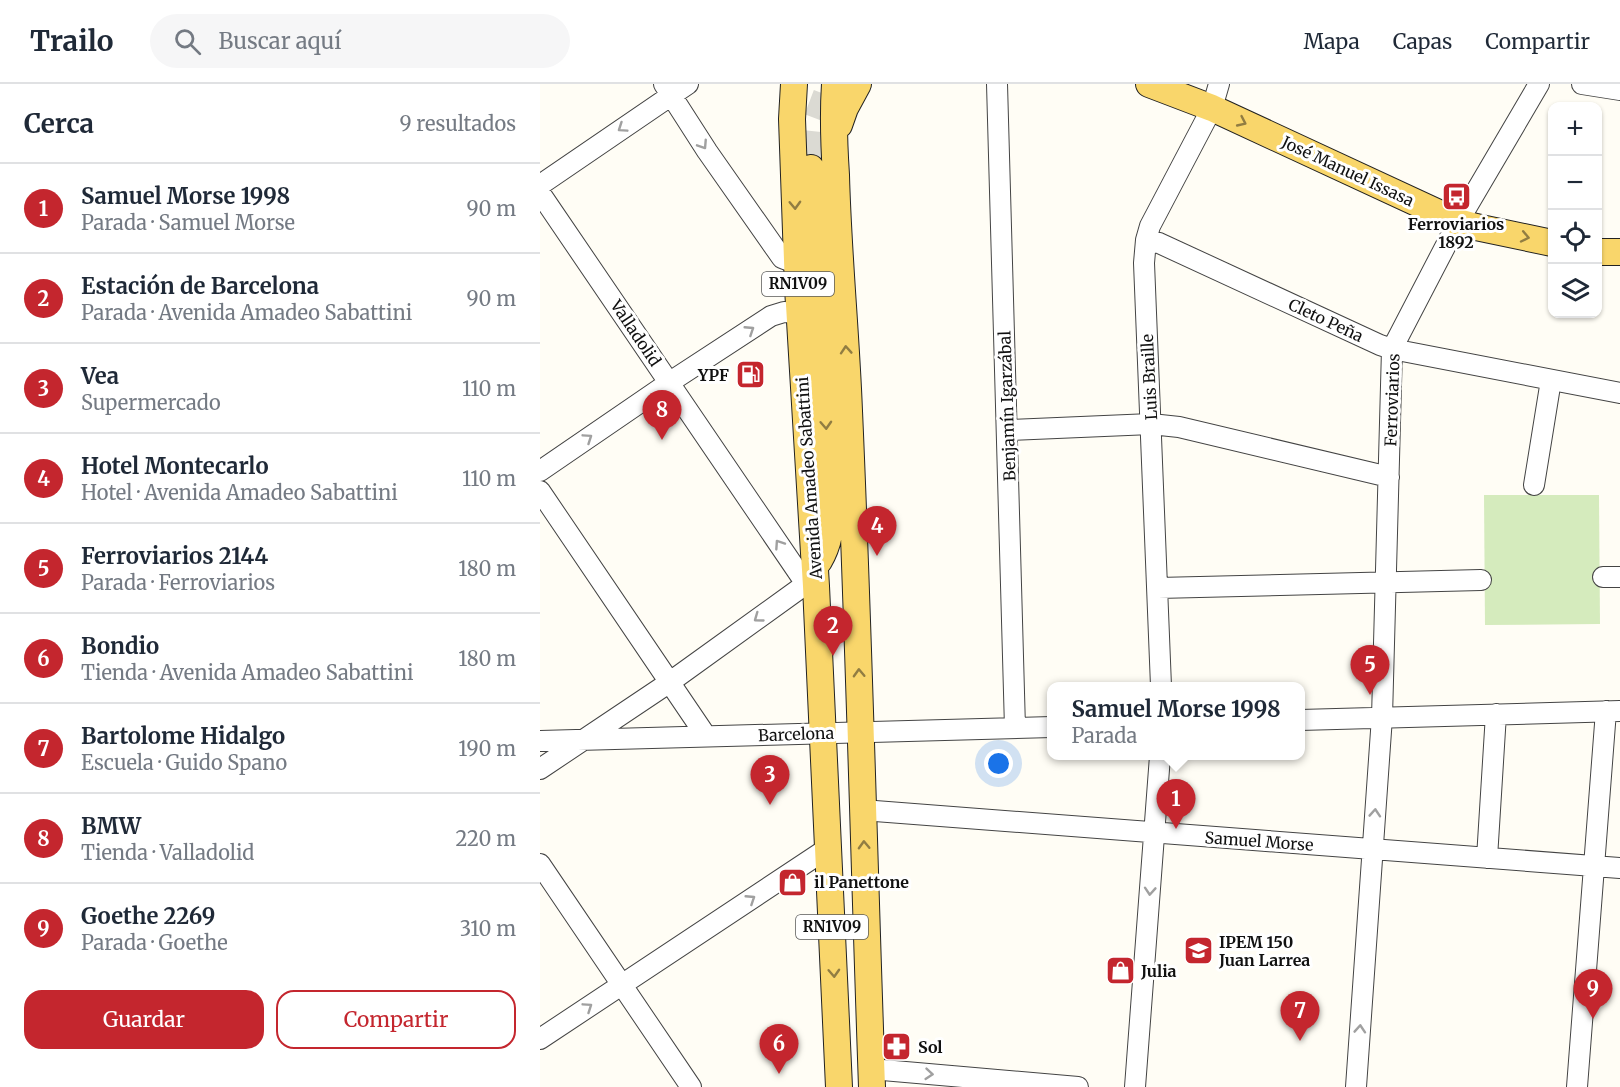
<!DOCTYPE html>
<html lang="es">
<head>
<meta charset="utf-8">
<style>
	body { margin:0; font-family:Merriweather,serif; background:#f6f6f7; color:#1f2937 }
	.controls { position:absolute; right:18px; top:18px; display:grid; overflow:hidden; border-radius:12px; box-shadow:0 2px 4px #0004 }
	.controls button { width:54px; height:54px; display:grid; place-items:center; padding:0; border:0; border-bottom:2px solid #e0e1e3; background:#fff; color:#1f2937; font:30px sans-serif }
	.you { position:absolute; left:459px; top:680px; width:21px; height:21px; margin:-15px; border:4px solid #fff; border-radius:50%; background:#1a73e8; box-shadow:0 0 0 9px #1a73e833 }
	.badge { display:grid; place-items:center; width:39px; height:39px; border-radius:50%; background:#c4262e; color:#fff; font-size:20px; font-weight:700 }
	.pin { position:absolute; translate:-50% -50px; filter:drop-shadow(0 2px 3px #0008) }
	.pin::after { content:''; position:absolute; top:32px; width:21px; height:18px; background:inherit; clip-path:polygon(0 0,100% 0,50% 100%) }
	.popup { position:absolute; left:507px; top:598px; width:258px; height:78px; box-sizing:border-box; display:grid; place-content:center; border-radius:12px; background:#fff; filter:drop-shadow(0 2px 4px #0005); font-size:20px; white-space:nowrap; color:#747a83 }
	.popup b { font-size:22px; color:#1f2937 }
	.popup::after { content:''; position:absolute; left:50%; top:100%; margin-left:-12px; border:12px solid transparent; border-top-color:#fff }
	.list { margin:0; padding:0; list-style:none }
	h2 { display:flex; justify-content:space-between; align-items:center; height:78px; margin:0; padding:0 24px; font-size:26px }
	h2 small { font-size:20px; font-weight:400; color:#747a83 }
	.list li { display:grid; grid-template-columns:39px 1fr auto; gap:18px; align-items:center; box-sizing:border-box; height:90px; padding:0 24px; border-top:2px solid #e0e1e3 }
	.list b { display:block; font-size:22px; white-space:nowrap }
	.list p { margin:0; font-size:20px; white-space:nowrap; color:#747a83 }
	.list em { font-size:20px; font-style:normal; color:#747a83 }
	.actions { display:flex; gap:12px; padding:18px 24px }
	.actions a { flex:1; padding:14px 0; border:2px solid #c4262e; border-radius:18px; text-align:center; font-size:21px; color:#c4262e }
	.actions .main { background:#c4262e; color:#fff }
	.icon { flex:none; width:33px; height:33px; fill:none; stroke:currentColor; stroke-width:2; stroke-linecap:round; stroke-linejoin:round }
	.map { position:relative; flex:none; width:1080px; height:1003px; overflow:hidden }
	header { display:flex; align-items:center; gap:36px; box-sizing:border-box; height:84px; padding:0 30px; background:#fff; border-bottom:2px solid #e0e1e3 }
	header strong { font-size:28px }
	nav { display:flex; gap:33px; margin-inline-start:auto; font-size:21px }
	.search { width:420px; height:54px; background:#f6f6f7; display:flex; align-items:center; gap:15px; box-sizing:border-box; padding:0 21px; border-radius:33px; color:#747a83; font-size:22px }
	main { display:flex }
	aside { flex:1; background:#fff }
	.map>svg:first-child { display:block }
</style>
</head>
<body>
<header>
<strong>Trailo</strong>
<div class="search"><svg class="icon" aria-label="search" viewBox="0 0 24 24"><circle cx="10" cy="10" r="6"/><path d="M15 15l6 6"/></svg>Buscar aquí</div>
<nav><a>Mapa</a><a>Capas</a><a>Compartir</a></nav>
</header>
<main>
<aside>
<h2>Cerca<small>9 resultados</small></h2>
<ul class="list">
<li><span class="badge">1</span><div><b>Samuel Morse 1998</b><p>Parada · Samuel Morse</p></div><em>90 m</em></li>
<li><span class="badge">2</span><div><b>Estación de Barcelona</b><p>Parada · Avenida Amadeo Sabattini</p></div><em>90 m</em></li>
<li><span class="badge">3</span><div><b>Vea</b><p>Supermercado</p></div><em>110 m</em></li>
<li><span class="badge">4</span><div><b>Hotel Montecarlo</b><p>Hotel · Avenida Amadeo Sabattini</p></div><em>110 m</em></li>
<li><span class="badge">5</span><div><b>Ferroviarios 2144</b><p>Parada · Ferroviarios</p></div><em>180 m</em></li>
<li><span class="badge">6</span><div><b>Bondio</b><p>Tienda · Avenida Amadeo Sabattini</p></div><em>180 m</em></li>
<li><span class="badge">7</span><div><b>Bartolome Hidalgo</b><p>Escuela · Guido Spano</p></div><em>190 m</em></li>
<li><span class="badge">8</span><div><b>BMW</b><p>Tienda · Valladolid</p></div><em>220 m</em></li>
<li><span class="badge">9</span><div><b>Goethe 2269</b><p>Parada · Goethe</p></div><em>310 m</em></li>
</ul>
<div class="actions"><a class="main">Guardar</a><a>Compartir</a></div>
</aside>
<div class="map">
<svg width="1080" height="1003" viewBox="0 0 1080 1003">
	<rect width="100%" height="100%" fill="#fffdf5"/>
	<path fill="#d5ebbd" d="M 944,411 L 1059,411 L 1060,540 L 945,541 Z"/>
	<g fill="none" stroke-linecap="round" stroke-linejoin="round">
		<path stroke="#dbdad3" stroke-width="26" stroke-dasharray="26 13" stroke-linecap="butt" d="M 270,73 L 273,45 L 290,0"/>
		<defs>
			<path id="minor" d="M 124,0 L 167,67 L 242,174 L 247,176 L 257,175
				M 457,0 L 475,644
				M 1042,0 L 1080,6
				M 0,101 L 148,0
				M 0,109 L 266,500 L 276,502
				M 606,156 L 619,159 L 840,261 L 852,265 L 1080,309
				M 468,346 L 611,340 L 639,343 L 849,393
				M 0,387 L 130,298 L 231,232 L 244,228 L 259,229
				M 994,401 L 1011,296
				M 0,407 L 166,652
				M 1063,493 L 1080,493
				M 618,504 L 941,496
				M 621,602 L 604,179 L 606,156 L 610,142 L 672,24 L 679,0
				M 760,636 L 1080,627
				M 0,657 L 512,643
				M 0,685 L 130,598 L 266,500
				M 322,726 L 1080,784
				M 947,774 L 956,630
				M 0,780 L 151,1003
				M 0,955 L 288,764
				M 331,985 L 538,1003
				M 595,1003 L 620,672
				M 816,1003 L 842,633 L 852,265 L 918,138 L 999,0
				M 1037,1003 L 1066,627"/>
			<path id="major" d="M 254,0 L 252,35 L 258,204 L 276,502 L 299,1003
				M 295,0 C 293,30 294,61 296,91 C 298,170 306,248 309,327 C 319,553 324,778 332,1003
				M 609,0 L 672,24 L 918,138 L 936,143 L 1012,159
				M 299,41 L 305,24 L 318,0
				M 271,84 L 291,425 C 291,444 289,460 279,477
				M 1058,168 L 1080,168"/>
		</defs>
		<use href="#minor" stroke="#444" stroke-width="22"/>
		<use href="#major" stroke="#222" stroke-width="28"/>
		<use href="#minor" stroke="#fff" stroke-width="20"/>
		<use href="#major" stroke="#f9d66b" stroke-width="26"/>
	</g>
	<defs><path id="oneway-chevron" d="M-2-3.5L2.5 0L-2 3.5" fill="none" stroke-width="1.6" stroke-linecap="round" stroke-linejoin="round" transform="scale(1.5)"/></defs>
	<g stroke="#917d42">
		<use href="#oneway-chevron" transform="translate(702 38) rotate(25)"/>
		<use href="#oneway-chevron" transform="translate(255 121) rotate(88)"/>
		<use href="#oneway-chevron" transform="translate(985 153) rotate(12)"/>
		<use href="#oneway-chevron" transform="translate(306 266) rotate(-94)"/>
		<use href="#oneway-chevron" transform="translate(286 341) rotate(87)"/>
		<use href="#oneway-chevron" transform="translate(319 589) rotate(-92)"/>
		<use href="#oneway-chevron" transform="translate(324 761) rotate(-92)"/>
		<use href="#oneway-chevron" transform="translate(294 889) rotate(87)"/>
	</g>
	<g stroke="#a0a0a0">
		<use href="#oneway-chevron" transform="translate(82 44) rotate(146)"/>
		<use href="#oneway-chevron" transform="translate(163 61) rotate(57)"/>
		<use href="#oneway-chevron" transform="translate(210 246) rotate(-33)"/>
		<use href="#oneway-chevron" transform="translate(48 354) rotate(-34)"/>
		<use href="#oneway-chevron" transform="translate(239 460) rotate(-124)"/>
		<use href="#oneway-chevron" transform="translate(218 534) rotate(144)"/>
		<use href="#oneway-chevron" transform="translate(835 729) rotate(-86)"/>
		<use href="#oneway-chevron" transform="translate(610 807) rotate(94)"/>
		<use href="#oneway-chevron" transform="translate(211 815) rotate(-33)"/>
		<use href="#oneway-chevron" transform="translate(48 923) rotate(-34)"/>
		<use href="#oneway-chevron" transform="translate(820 945) rotate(-86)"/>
		<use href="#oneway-chevron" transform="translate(389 990) rotate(5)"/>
	</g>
	<defs>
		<symbol id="bus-square" viewBox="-11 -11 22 22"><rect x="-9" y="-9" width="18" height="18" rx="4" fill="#c4262e" stroke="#fff"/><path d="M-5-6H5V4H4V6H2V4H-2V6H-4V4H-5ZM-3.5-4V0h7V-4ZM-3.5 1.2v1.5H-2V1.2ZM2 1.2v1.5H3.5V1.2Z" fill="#fff"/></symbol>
		<symbol id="fuel-square" viewBox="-11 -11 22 22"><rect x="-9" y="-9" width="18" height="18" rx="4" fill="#c4262e" stroke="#fff"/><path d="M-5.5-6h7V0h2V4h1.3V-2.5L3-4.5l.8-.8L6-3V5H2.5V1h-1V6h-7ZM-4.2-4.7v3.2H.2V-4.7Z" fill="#fff"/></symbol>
		<symbol id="shop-square" viewBox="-11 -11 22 22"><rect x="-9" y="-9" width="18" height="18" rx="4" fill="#c4262e" stroke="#fff"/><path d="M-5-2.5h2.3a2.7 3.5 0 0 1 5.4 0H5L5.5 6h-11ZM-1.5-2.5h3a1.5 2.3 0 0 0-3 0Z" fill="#fff"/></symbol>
		<symbol id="school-square" viewBox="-11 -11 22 22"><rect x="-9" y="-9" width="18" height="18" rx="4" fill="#c4262e" stroke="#fff"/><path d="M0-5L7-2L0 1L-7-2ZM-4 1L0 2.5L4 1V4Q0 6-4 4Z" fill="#fff"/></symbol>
		<symbol id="pharmacy-square" viewBox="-11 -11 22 22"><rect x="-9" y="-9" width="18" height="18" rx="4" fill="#c4262e" stroke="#fff"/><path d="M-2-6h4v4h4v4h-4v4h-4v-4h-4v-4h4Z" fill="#fff"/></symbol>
	</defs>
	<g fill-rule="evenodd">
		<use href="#bus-square" x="900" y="96" width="33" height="33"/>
		<use href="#fuel-square" x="194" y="274" width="33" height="33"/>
		<use href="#shop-square" x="236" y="782" width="33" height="33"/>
		<use href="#school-square" x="642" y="850" width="33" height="33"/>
		<use href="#shop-square" x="564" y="870" width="33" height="33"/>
		<use href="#pharmacy-square" x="340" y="946" width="33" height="33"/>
	</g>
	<g text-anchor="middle" stroke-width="6" stroke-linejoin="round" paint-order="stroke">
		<g fill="#fff" stroke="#585858" stroke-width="1.5">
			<rect x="222" y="188" width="72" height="24" rx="4.5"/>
			<rect x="256" y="831" width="72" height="24" rx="4.5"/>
		</g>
		<g font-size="15" font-weight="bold" fill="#111">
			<text x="258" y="205">RN1V09</text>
			<text x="292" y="848">RN1V09</text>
		</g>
		<g font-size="16" fill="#111" stroke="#fff">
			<text transform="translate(808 87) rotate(25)" y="6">José Manuel Issasa</text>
			<text transform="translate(786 236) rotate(25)" y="6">Cleto Peña</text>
			<text transform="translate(96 249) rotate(56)" y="6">Valladolid</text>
			<text transform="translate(609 293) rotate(-93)" y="6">Luis Braille</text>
			<text transform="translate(852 316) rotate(-88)" y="6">Ferroviarios</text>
			<text transform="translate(467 322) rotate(-92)" y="6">Benjamín Igarzábal</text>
			<text transform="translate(269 394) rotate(-94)" y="6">Avenida Amadeo Sabattini</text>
			<text transform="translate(256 650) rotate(-2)" y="6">Barcelona</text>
			<text transform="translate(719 757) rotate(4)" y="6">Samuel Morse</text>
		</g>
		<g font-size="16" font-weight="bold" fill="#111" stroke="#fff" text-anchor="start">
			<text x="916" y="146" text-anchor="middle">Ferroviarios<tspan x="916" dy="18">1892</tspan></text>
			<text x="189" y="297" text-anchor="end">YPF</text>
			<text x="274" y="804">il Panettone</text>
			<text x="679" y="864">IPEM 150<tspan x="679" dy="18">Juan Larrea</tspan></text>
			<text x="601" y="893">Julia</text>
			<text x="378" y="969">Sol</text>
		</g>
	</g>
</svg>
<div class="controls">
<button>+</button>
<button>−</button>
<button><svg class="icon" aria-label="locate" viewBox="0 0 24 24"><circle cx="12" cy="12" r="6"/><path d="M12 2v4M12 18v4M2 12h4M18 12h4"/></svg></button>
<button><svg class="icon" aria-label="layers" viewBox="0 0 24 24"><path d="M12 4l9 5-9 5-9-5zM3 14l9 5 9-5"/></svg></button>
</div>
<div class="you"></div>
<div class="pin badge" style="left:636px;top:745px">1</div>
<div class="popup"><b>Samuel Morse 1998</b>Parada</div>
<div class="pin badge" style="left:293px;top:572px">2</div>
<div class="pin badge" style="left:230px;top:721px">3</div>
<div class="pin badge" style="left:337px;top:472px">4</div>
<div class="pin badge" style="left:830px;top:611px">5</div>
<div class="pin badge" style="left:239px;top:990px">6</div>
<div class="pin badge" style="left:760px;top:957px">7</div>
<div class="pin badge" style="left:122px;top:356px">8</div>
<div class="pin badge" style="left:1053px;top:935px">9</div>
</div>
</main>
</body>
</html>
